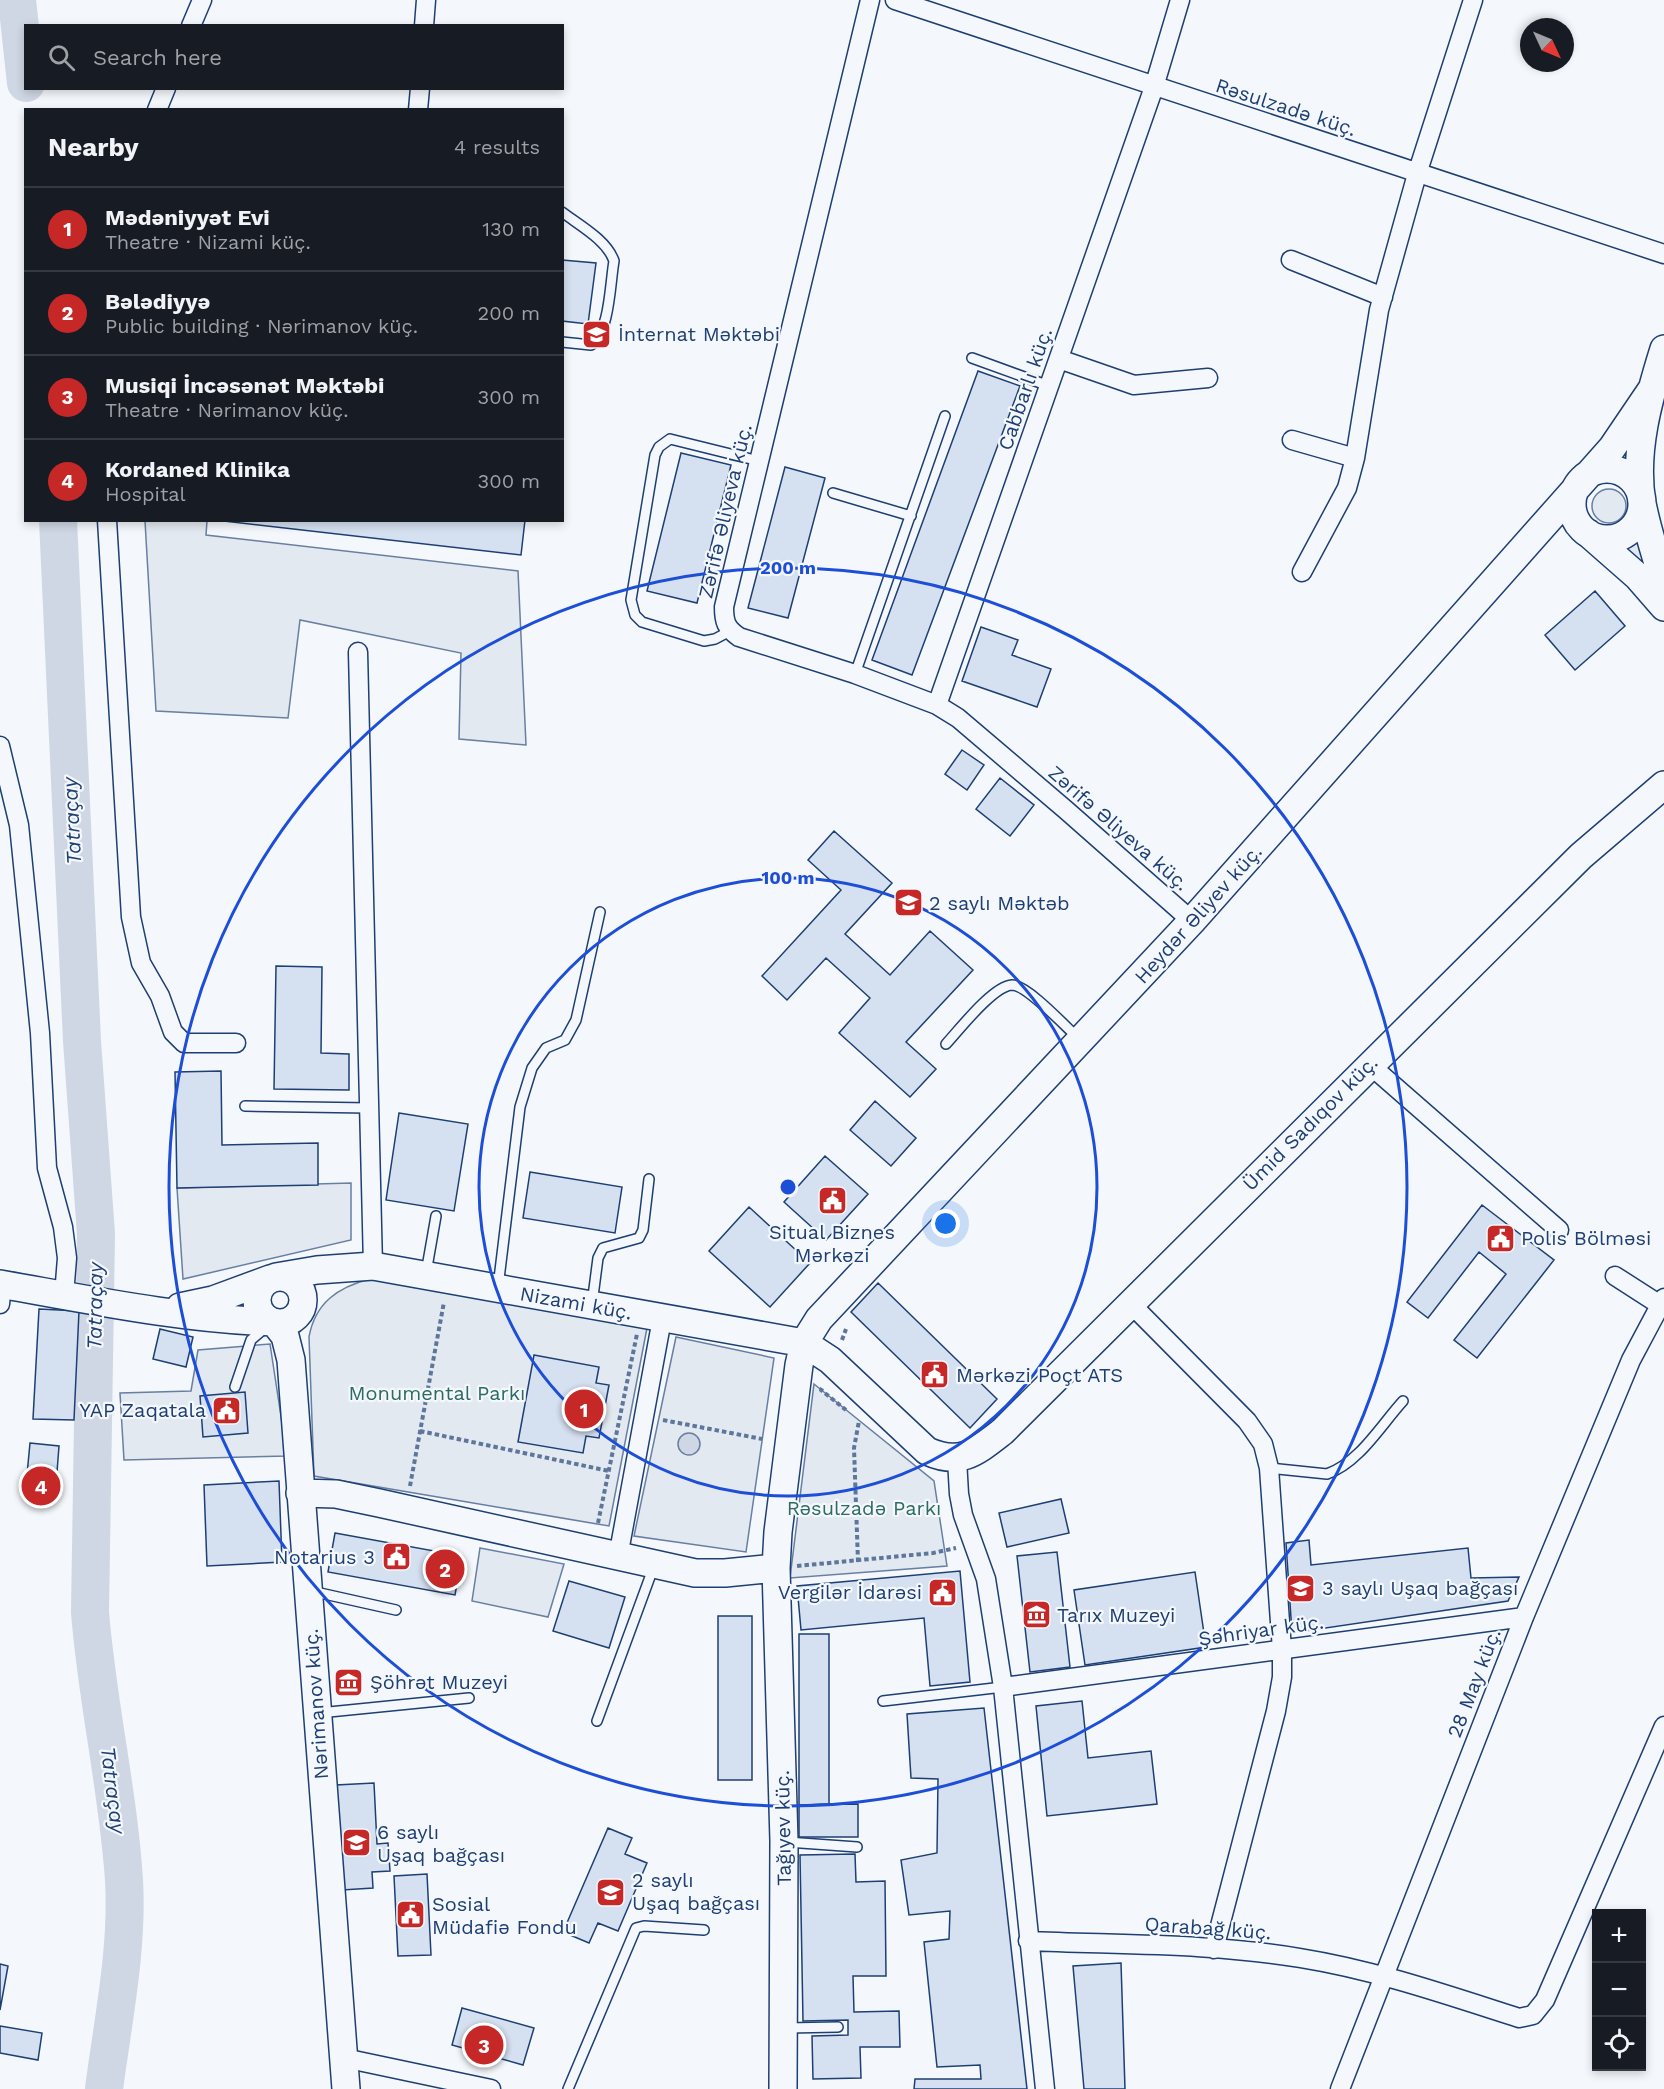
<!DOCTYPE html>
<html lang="en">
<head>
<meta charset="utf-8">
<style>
	body { margin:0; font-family:"Work Sans",sans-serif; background:#242831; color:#f1f3f6 }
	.controls { position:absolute; right:18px; bottom:18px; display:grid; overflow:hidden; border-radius:0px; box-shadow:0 3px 9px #0003 }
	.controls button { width:54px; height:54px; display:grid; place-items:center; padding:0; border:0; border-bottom:2px solid #363941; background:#171b24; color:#f1f3f6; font:30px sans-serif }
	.compass { position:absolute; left:1520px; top:18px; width:54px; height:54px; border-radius:50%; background:#171b24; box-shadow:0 3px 9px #0003; rotate:134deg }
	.you { position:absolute; left:946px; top:1224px; width:21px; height:21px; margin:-15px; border:4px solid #fff; border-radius:50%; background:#1a73e8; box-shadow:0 0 0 9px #1a73e833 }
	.badge { display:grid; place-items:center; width:39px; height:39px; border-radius:50%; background:#c62828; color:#fff; font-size:20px; font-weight:700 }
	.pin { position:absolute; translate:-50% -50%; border:3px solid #fff; box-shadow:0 2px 6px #0006 }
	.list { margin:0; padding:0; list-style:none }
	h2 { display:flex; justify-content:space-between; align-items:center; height:78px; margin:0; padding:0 24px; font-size:26px }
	h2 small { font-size:20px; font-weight:400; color:#9ea1a6 }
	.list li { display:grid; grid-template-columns:39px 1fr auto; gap:18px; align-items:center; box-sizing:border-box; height:84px; padding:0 24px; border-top:2px solid #363941 }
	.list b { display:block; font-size:22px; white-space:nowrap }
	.list p { margin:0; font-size:20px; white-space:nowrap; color:#9ea1a6 }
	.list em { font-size:20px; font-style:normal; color:#9ea1a6 }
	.icon { flex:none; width:33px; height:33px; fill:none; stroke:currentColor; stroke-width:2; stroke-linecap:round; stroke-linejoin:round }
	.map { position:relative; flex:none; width:1664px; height:2089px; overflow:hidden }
	.search { position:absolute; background:#171b24; box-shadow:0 3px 9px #0003; left:24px; top:24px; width:540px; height:66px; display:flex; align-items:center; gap:15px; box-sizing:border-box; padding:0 21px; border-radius:0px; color:#9ea1a6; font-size:22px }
	.panel { position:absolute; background:#171b24; box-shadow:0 3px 9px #0003; left:24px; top:108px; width:540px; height:414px; border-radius:0px }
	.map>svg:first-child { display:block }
</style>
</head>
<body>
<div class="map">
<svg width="1664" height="2089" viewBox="0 0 1664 2089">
	<rect width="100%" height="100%" fill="#f4f7fb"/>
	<path fill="#e3e9f0" stroke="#687fa3" stroke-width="1.5" d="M1592 506a17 17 0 1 1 34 0a17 17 0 1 1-34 0Z
		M 145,521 L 207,521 L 206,535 L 518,571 L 526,745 L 459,739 L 461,653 L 300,620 L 288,718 L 156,711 Z
		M 1638,536 L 1655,583 L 1623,546 Z
		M 351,1183 L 351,1240 L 183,1279 L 177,1188 Z
		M 370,1279 L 647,1328 L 609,1526 L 314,1476 L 309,1337 C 315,1303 338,1287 370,1279 Z
		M 676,1337 L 774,1358 L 746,1552 L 634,1536 Z
		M 270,1344 L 287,1456 L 124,1460 L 120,1393 L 191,1391 L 198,1350 Z
		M 814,1384 L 934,1481 L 947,1566 L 790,1578 Z
		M 480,1548 L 564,1564 L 548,1617 L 472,1601 Z"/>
	<path fill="#cfd7e4" stroke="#687fa3" stroke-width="1.5" d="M678 1444a11 11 0 1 1 22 0a11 11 0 1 1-22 0Z"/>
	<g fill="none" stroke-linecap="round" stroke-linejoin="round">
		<path stroke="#cfd7e4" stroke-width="38" d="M 17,0 L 26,83
			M 58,520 L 82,1041 L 96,1234 L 90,1612 C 97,1702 118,1789 124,1880 C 128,1949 113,2020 104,2089"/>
	</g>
	<path fill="#d5e0f0" stroke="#1d3f73" stroke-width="1.5" d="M 562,260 L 596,263 L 588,324 L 562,321 Z
		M 978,371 L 1020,386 L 912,675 L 872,660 Z
		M 681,453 L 731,465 L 697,603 L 647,591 Z
		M 785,467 L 825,478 L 788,618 L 748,608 Z
		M 215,520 L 525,520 L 521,555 Z
		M 1595,591 L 1625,626 L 1575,670 L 1545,635 Z
		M 981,627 L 1018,640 L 1012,655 L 1051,669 L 1037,707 L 962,681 Z
		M 962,750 L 984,765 L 967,790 L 945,774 Z
		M 1000,778 L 1034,805 L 1010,836 L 976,809 Z
		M 834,831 L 892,883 L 845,934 L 890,975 L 930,931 L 973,970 L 906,1042 L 936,1069 L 910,1097 L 839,1033 L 870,998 L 826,958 L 787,1000 L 762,976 L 841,890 L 808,860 Z
		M 276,966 L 322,967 L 321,1053 L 349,1054 L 349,1090 L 274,1089 Z
		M 221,1071 L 222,1145 L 318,1143 L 318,1185 L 177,1188 L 175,1072 Z
		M 875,1101 L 916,1138 L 891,1166 L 850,1130 Z
		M 399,1113 L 468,1124 L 454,1211 L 386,1200 Z
		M 825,1156 L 868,1194 L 826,1240 L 784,1202 Z
		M 530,1172 L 622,1187 L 615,1233 L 523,1218 Z
		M 1482,1205 L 1554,1260 L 1477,1358 L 1454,1340 L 1506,1274 L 1479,1252 L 1428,1318 L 1407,1302 Z
		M 749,1207 L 810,1263 L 770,1307 L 709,1251 Z
		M 878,1283 L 997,1399 L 970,1428 L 851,1312 Z
		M 39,1309 L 79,1311 L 74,1420 L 33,1419 Z
		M 160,1329 L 193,1337 L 186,1367 L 153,1359 Z
		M 534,1355 L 599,1367 L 596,1383 L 609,1385 L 599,1438 L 586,1436 L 583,1453 L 518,1442 Z
		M 245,1392 L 248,1433 L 203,1437 L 200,1396 Z
		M 30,1443 L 59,1446 L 55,1498 L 25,1496 Z
		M 279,1481 L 282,1562 L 207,1566 L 204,1485 Z
		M 1061,1499 L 1069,1533 L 1007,1547 L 999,1513 Z
		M 335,1533 L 462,1556 L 455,1595 L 328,1572 Z
		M 1309,1540 L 1311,1565 L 1468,1548 L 1471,1578 L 1519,1577 L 1508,1601 L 1292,1633 L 1286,1543 Z
		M 1057,1552 L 1070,1667 L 1030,1672 L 1017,1556 Z
		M 960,1571 L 970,1682 L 930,1686 L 924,1618 L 801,1630 L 797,1586 Z
		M 1195,1572 L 1206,1647 L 1085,1665 L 1074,1590 Z
		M 569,1581 L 625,1597 L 609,1648 L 553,1631 Z
		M 718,1616 L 752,1616 L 752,1780 L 718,1780 Z
		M 799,1634 L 829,1634 L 829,1804 L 799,1805 Z
		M 1082,1701 L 1088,1758 L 1151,1751 L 1157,1804 L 1047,1816 L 1036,1706 Z
		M 984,1708 L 1027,2089 L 914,2089 L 915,2079 L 981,2079 L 980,2065 L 937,2067 L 924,1942 L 949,1939 L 950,1911 L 909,1915 L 901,1860 L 937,1853 L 938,1779 L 911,1778 L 907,1714 Z
		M 374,1783 L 377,1844 L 388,1843 L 390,1871 L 372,1872 L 373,1888 L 342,1890 L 336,1785 Z
		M 858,1804 L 858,1837 L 799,1837 L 799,1805 Z
		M 608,1828 L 632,1838 L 625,1854 L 647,1863 L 618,1931 L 598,1923 L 589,1943 L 563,1932 Z
		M 855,1854 L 856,1882 L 885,1881 L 886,1976 L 853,1976 L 854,2012 L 899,2011 L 900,2047 L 860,2047 L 861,2078 L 813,2079 L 812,2036 L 848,2035 L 848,2020 L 803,2021 L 800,1855 Z
		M 427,1874 L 431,1955 L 398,1956 L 394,1876 Z
		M 1121,1963 L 1125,2089 L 1084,2089 L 1073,1966 Z
		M 0,1964 L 8,1966 L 0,2010 Z
		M 462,2008 L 534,2028 L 523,2065 L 452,2045 Z
		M 0,2026 L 42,2033 L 38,2060 L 0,2053 Z"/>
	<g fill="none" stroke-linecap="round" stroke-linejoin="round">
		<defs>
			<path id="lane" d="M 562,212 C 579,225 607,240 614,261 C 610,283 610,332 591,345 L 562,342
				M 972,358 L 1049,386
				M 833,493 L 911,516
				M 730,631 L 715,639 L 704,641 L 642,622 L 635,615 L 631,600 L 655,455 L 659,447 L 670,439 L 759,461
				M 855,674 L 945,416
				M 946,1044 C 959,1030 993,986 1012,985 C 1027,985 1065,1026 1078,1038
				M 245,1106 L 369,1108
				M 426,1273 L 436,1216
				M 498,1287 L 520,1107 L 532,1068 L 546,1048 L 565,1040 L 576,1020 L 600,912
				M 592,1304 L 598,1258 L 603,1248 L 639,1238 L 643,1230 L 649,1179
				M 235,1387 L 251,1340 L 265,1328
				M 1269,1468 L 1327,1474 C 1359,1463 1381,1425 1403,1401
				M 311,1591 L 396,1610
				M 883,1701 L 1003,1687
				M 319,1713 L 469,1698
				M 597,1721 L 654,1566
				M 787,1842 L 857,1847
				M 787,2028 L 838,2027
				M 568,2089 L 636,1928 L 644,1926 L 704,1930"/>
			<path id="street" d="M 870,0 L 724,607 C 724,622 726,628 739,637 L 855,674 L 937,705 L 958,718 L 1066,810 L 1192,921
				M 895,0 L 1664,254
				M 191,26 L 202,0
				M 424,26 L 426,0
				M 157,110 L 166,88
				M 418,110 L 420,88
				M 1291,260 L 1383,297
				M 1059,359 L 1134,385 L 1208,378
				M 1292,440 L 1355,458
				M 107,520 L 131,917 L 141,963 L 160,996 L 173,1032 L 184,1043 L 236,1043
				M 1302,572 L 1347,488 L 1355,458 L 1379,310 L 1417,174 L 1473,0
				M 358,652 L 373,1266
				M 937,705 L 1154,87 L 1180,0
				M 0,746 L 19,825 L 40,1033 L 47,1168 L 63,1227 L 67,1258 L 64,1295
				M 1370,1065 L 1559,1230
				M 1615,1276 L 1660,1305
				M 1130,1303 L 1247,1421 L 1263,1444 L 1269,1468 L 1282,1650 L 1282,1677 L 1276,1711 L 1214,1949
				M 0,1304 L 2,1284
				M 957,1459 L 959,1494 L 963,1515 L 986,1579 L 1003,1687 L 1045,2089
				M 618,1557 L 662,1319
				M 1003,1687 L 1524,1617
				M 1028,1941 C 1118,1945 1211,1943 1300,1958 C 1375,1970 1447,1995 1519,2018 L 1533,2015 L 1545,2000 L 1664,1726
				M 344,2058 L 491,2089
				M 1340,2089 L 1524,1617 L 1631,1360 L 1664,1298"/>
			<path id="secondary" d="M 1664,349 C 1649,397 1633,452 1642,503 C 1647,530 1656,556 1664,583
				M1572 504a35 35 0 1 1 70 0a35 35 0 1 1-70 0Z
				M 1588,533 L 1637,576 L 1664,607
				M 276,1277 L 317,1270 L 373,1266 L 804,1343 L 830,1360 L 927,1451 C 960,1466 975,1453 1002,1432 L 1581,856 L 1664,785
				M257 1300a23 23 0 1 1 46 0a23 23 0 1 1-46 0Z
				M 0,1284 C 91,1300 182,1319 274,1322 L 285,1336 L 291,1360 L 346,2089
				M 180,1307 L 213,1300 L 270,1279
				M 300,1493 L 336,1494 L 379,1503 L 695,1573 L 725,1573 L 776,1568 L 778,1532 L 799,1365 L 804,1343 L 819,1319 L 1192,921 L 1612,448 L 1652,389
				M 776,1568 L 784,1841 L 783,2089"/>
		</defs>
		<use href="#lane" stroke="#1d3f73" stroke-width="12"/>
		<use href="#street" stroke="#1d3f73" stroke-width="21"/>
		<use href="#secondary" stroke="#1d3f73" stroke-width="30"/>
		<path stroke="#5e769c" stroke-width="4" stroke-dasharray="4.5 3" stroke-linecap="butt" d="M 842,1340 L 846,1329
			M 822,1388 L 821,1390 L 846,1410
			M 663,1420 L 762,1439
			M 420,1431 L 609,1471
			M 410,1486 L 444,1302
			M 598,1523 L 637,1334
			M 858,1562 L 854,1448 L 859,1421
			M 797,1566 L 933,1553 L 956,1548"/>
		<use href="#lane" stroke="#f4f7fb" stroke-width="9"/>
		<use href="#street" stroke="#f4f7fb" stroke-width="18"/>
		<use href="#secondary" stroke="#f4f7fb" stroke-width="27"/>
	</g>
	<g fill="none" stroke="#1d4ed8" stroke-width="3">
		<circle cx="788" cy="1187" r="309"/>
		<circle cx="788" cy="1187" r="619"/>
	</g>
	<defs>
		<symbol id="school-square" viewBox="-11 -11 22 22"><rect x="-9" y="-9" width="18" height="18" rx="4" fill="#c62828" stroke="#f4f7fb"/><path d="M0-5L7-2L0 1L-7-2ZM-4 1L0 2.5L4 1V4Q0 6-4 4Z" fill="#fff"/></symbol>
		<symbol id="civic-square" viewBox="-11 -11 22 22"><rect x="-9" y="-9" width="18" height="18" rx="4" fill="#c62828" stroke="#f4f7fb"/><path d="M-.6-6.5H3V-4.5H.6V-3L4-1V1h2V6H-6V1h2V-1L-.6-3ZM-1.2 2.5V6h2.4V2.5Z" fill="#fff"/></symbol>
		<symbol id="museum-square" viewBox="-11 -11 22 22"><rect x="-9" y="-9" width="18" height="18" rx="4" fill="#c62828" stroke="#f4f7fb"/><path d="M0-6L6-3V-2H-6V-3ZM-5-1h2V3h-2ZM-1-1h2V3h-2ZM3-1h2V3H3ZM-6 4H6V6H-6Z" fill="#fff"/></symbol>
	</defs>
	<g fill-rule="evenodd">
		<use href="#school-square" x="580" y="318" width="33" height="33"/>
		<use href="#school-square" x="892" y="886" width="33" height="33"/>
		<use href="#civic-square" x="816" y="1184" width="33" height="33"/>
		<use href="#civic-square" x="1484" y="1222" width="33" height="33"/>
		<use href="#civic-square" x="918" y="1358" width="33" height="33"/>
		<use href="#civic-square" x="210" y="1394" width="33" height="33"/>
		<use href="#civic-square" x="380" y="1540" width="33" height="33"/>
		<use href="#school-square" x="1284" y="1572" width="33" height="33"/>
		<use href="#civic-square" x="926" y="1576" width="33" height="33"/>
		<use href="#museum-square" x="1020" y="1598" width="33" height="33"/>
		<use href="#museum-square" x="332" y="1666" width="33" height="33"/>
		<use href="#school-square" x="340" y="1826" width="33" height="33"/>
		<use href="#school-square" x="594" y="1876" width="33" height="33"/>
		<use href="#civic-square" x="394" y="1898" width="33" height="33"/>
	</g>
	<g text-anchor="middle" stroke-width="4.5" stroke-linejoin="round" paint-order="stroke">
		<g font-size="20" fill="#1d3f73" stroke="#f4f7fb">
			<text transform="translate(1286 107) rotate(18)" y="7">Rəsulzadə küç.</text>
			<text transform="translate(1025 389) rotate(-71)" y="7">Cabbarlı küç.</text>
			<text transform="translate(725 511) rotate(-77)" y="7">Zərifə Əliyeva küç.</text>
			<text transform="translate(1119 828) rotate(41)" y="7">Zərifə Əliyeva küç.</text>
			<text transform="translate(1198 914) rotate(-48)" y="7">Heydər Əliyev küç.</text>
			<text transform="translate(1310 1123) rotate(-45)" y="7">Ümid Sadıqov küç.</text>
			<text transform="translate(576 1303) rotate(10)" y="7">Nizami küç.</text>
			<text transform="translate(1261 1630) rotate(-8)" y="7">Şəhriyar küç.</text>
			<text transform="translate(1474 1683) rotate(-69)" y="7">28 May küç.</text>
			<text transform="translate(316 1704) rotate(-94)" y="7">Nərimanov küç.</text>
			<text transform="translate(783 1828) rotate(-91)" y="7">Tağıyev küç.</text>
			<text transform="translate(1208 1928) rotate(4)" y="7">Qarabağ küç.</text>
		</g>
		<g font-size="20" fill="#1d3f73" stroke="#f4f7fb" text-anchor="start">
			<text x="618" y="341">İnternat Məktəbi</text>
			<text x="929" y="910">2 saylı Məktəb</text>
			<text x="832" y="1239" text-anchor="middle">Situal Biznes<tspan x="832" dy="23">Mərkəzi</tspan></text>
			<text x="1521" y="1245">Polis Bölməsi</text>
			<text x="956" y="1382">Mərkəzi Poçt ATS</text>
			<text x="206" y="1417" text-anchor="end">YAP Zaqatala</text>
			<text x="375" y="1564" text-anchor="end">Notarius 3</text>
			<text x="1322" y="1595">3 saylı Uşaq bağçası</text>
			<text x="922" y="1599" text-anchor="end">Vergilər İdarəsi</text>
			<text x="1057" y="1622">Tarıx Muzeyi</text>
			<text x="370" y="1689">Şöhrət Muzeyi</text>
			<text x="377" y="1839">6 saylı<tspan x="377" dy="23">Uşaq bağçası</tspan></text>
			<text x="632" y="1887">2 saylı<tspan x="632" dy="23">Uşaq bağçası</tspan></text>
			<text x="432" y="1911">Sosial<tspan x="432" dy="23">Müdafiə Fondu</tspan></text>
		</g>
		<g font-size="20" fill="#2c6c60" stroke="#f4f7fb">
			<text x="437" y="1400">Monumental Parkı</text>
			<text x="864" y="1515">Rəsulzadə Parkı</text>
		</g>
		<g font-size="21" font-style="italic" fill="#1d3f73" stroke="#f4f7fb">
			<text transform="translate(72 821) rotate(-93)" y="7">Tatraçay</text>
			<text transform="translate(95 1306) rotate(-89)" y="7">Tatraçay</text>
			<text transform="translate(113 1790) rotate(83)" y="7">Tatraçay</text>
		</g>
	</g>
	<circle cx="788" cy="1187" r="9" fill="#1d4ed8" stroke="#f4f7fb" stroke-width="3"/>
	<g font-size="18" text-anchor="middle" font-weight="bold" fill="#1d4ed8" stroke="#f4f7fb" stroke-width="4.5" stroke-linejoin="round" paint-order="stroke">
		<text x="788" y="574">200 m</text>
		<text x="788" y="884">100 m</text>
	</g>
</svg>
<div class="controls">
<button>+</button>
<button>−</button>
<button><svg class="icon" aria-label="locate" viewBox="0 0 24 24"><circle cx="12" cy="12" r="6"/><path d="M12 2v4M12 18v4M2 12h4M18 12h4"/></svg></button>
</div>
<svg class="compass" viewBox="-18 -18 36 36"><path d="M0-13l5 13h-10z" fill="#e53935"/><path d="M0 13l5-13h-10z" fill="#9ea1a6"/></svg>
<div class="you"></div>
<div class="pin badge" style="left:584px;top:1409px">1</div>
<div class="pin badge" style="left:445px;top:1569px">2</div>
<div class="pin badge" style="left:484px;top:2045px">3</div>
<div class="pin badge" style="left:41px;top:1486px">4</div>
<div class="search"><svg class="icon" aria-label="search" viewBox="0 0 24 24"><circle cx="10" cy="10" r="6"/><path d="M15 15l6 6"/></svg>Search here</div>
<section class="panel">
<h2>Nearby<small>4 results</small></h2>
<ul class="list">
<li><span class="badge">1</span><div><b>Mədəniyyət Evi</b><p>Theatre · Nizami küç.</p></div><em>130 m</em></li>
<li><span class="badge">2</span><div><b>Bələdiyyə</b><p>Public building · Nərimanov küç.</p></div><em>200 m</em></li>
<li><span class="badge">3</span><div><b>Musiqi İncəsənət Məktəbi</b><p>Theatre · Nərimanov küç.</p></div><em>300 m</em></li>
<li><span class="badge">4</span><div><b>Kordaned Klinika</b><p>Hospital</p></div><em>300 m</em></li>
</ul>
</section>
</div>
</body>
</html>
